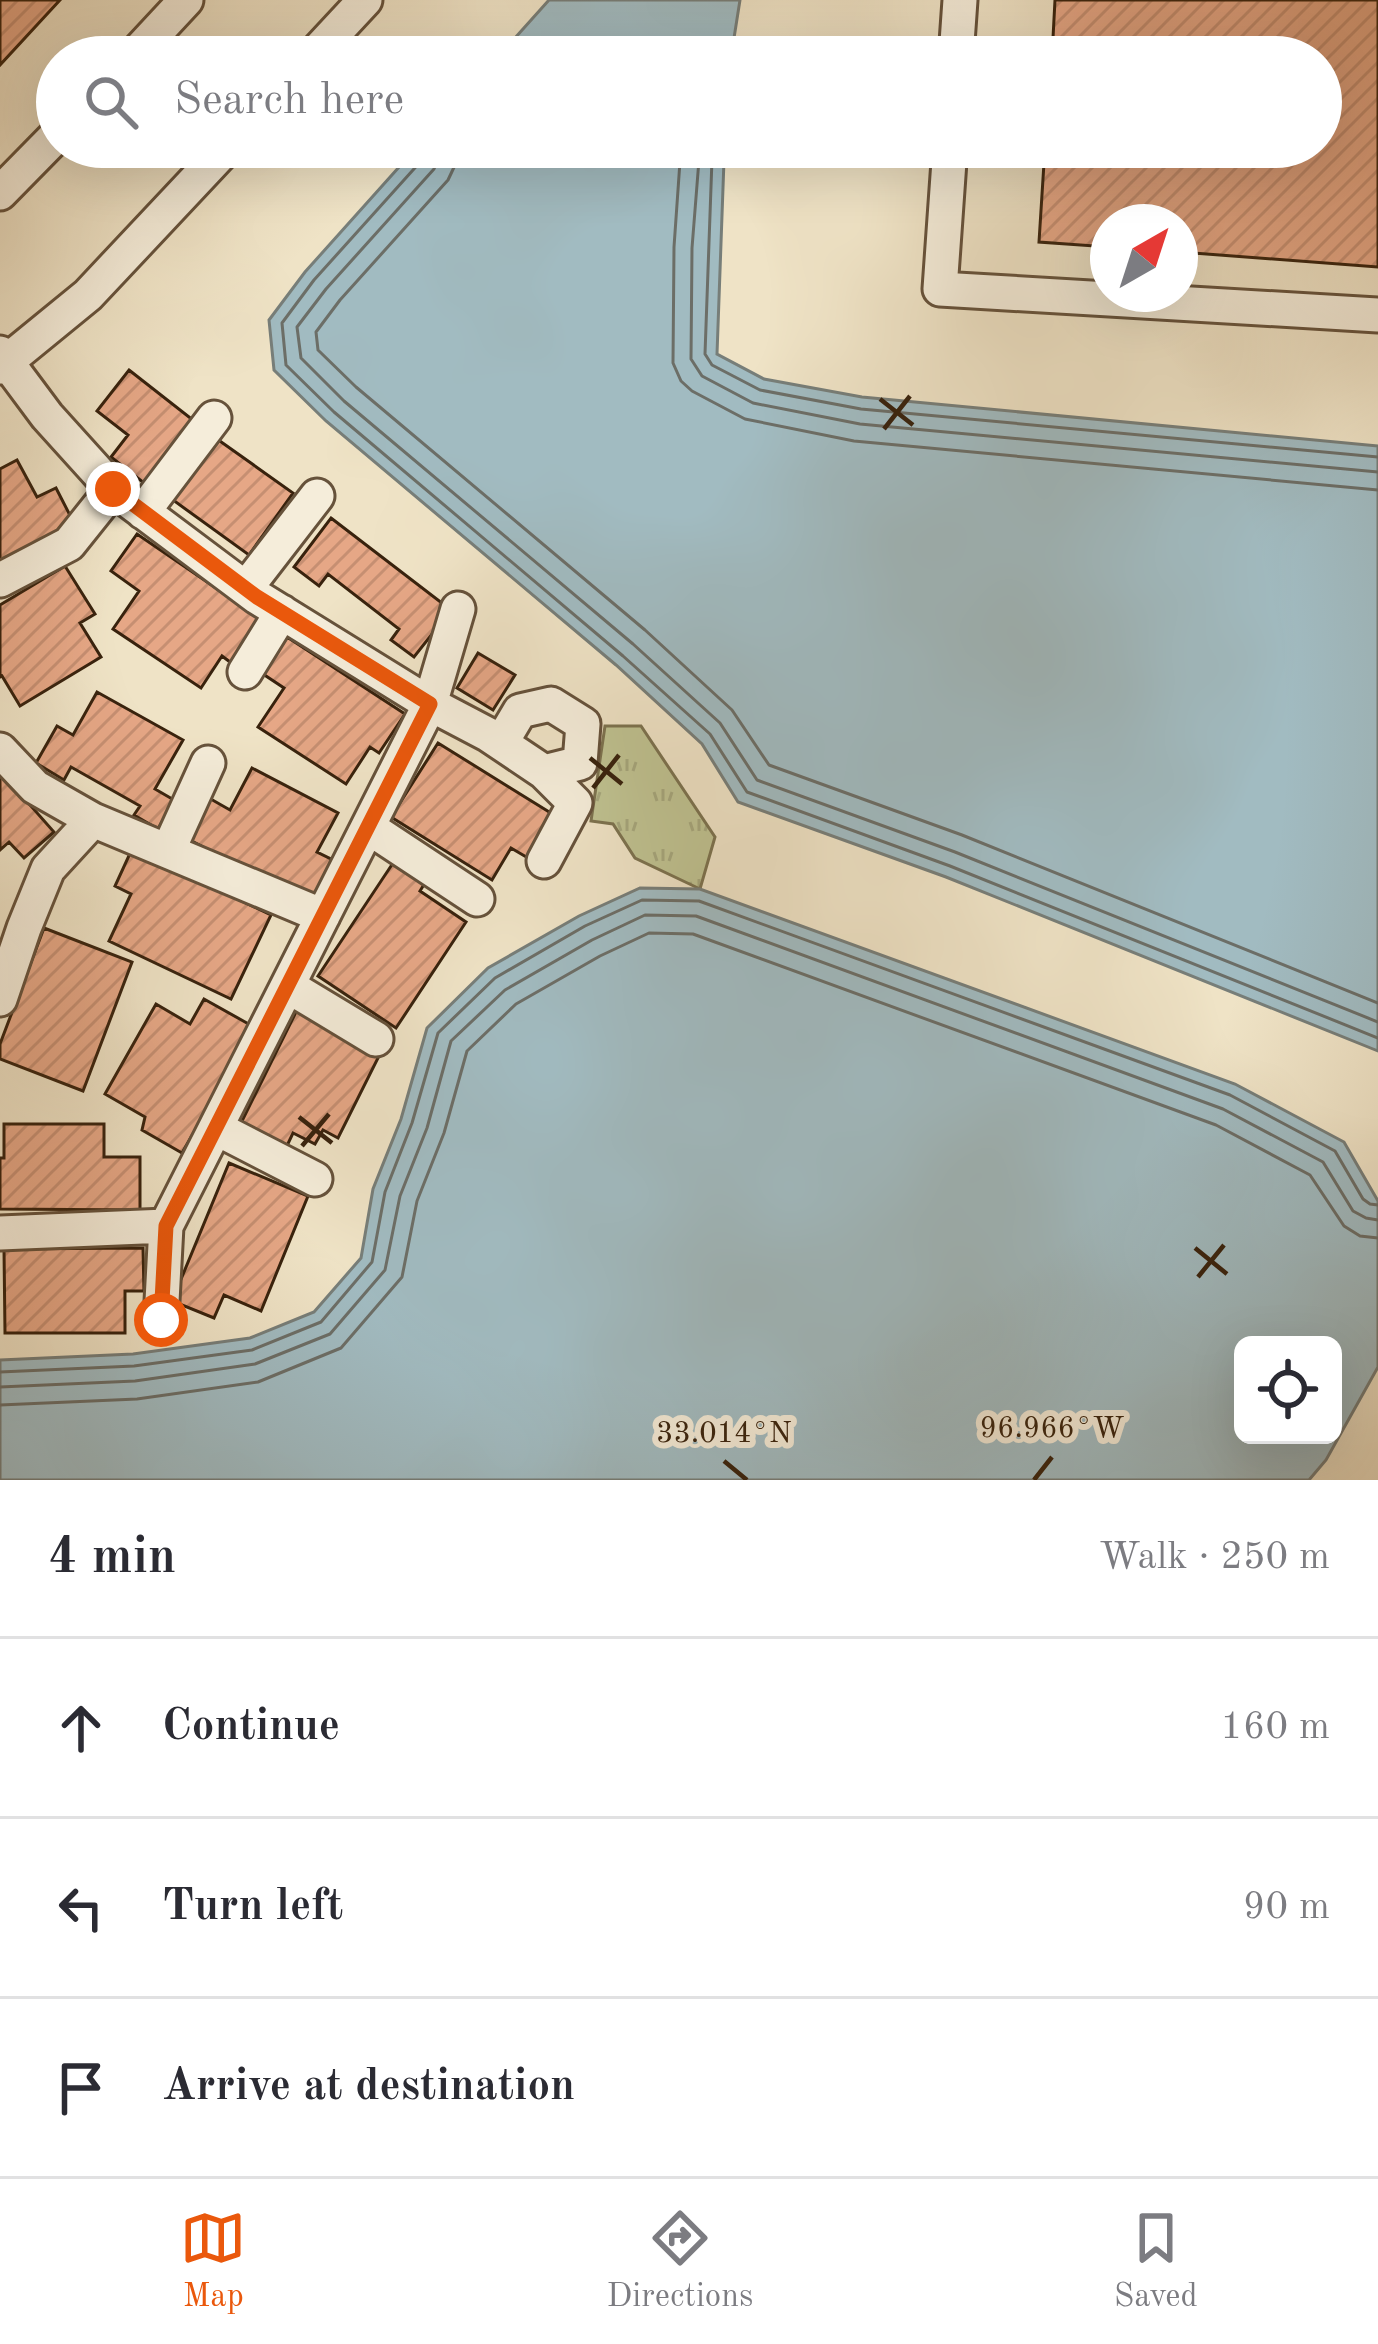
<!DOCTYPE html>
<html lang="en">
<head>
<meta charset="utf-8">
<style>
	body { margin:0; font-family:"Old Standard TT",serif; background:#f7f7f7; color:#2b2b33 }
	.controls { position:absolute; right:36px; bottom:36px; display:grid; overflow:hidden; border-radius:18px; box-shadow:0 12px 48px #0002 }
	.controls button { width:108px; height:108px; display:grid; place-items:center; padding:0; border:0; border-bottom:3px solid #e1e1e2; background:#fff; color:#2b2b33; font:60px sans-serif }
	.compass { position:absolute; left:1090px; top:204px; width:108px; height:108px; border-radius:50%; background:#fff; box-shadow:0 12px 48px #0002; rotate:39deg }
	.stop { position:absolute; width:36px; height:36px; margin:-27px; border:9px solid #ea580c; border-radius:50%; background:#fff }
	.stop.end { background:#ea580c; border-color:#fff; box-shadow:0 3px 12px #0008 }
	.list { margin:0; padding:0; list-style:none }
	h2 { display:flex; justify-content:space-between; align-items:center; height:156px; margin:0; padding:0 48px; font-size:51px }
	h2 small { font-size:39px; font-weight:400; color:#7c7c81 }
	.list li { display:grid; grid-template-columns:78px 1fr auto; gap:36px; align-items:center; box-sizing:border-box; height:180px; padding:0 48px; border-top:3px solid #e1e1e2 }
	.list b { display:block; font-size:45px; white-space:nowrap }
	.list em { font-size:39px; font-style:normal; color:#7c7c81 }
	.icon { flex:none; width:66px; height:66px; fill:none; stroke:currentColor; stroke-width:2; stroke-linecap:round; stroke-linejoin:round }
	.map { position:relative; flex:none; width:1378px; height:1480px; overflow:hidden }
	.search { position:absolute; background:#fff; box-shadow:0 12px 48px #0002; left:36px; right:36px; top:36px; height:132px; display:flex; align-items:center; gap:30px; box-sizing:border-box; padding:0 42px; border-radius:66px; color:#7c7c81; font-size:45px }
	.sheet { height:696px; background:#fff }
	nav { display:flex; justify-content:space-around; align-items:center; box-sizing:border-box; height:168px; border-top:3px solid #e1e1e2; background:#fff; font-size:33px; color:#7c7c81 }
	nav a { display:grid; justify-items:center; gap:6px }
	nav .on { color:#ea580c }
	.map>svg:first-child { display:block }
</style>
</head>
<body>
<div class="map">
<svg width="1378" height="1480" viewBox="0 0 1378 1480">
	<defs>
		<pattern id="park-tufts" width="24" height="20" patternUnits="userSpaceOnUse" patternTransform="scale(3)"><rect width="24" height="20" fill="#bfc291"/><path d="M3 7l-1-3M5 7V3M7 7l1-3M15 17l-1-3M17 17v-4M19 17l1-3" fill="none" stroke="#a5a67c"/></pattern>
		<pattern id="building-hatch" width="6" height="6" patternUnits="userSpaceOnUse" patternTransform="scale(3)"><rect width="6" height="6" fill="#e6a786"/><path d="M-1 1l2-2M0 6l6-6M5 7l2-2" fill="none" stroke="#c68f72"/></pattern>
	</defs>
	<rect width="100%" height="100%" fill="#efe3c6"/>
	<filter id="stains"><feTurbulence type="fractalNoise" baseFrequency=".00167" numOctaves="4"/><feColorMatrix values="0 0 0 0 .2 0 0 0 0 .09 0 0 0 0 .02 0 0 0 .5 -.17"/></filter>
	<radialGradient id="worn" r=".72"><stop offset=".6" stop-color="#630" stop-opacity="0"/><stop offset="1" stop-color="#630" stop-opacity=".3"/></radialGradient>
	<path fill="url(#park-tufts)" stroke="#7c724f" stroke-width="3" d="M 605,726 L 641,726 L 715,837 L 700,889 L 635,858 L 613,824 L 591,821 Z"/>
	<path fill="#a1bbc1" stroke="#777e79" stroke-width="3" fill-rule="evenodd" d="M 549,0 L 740,0 L 731,57 L 498,57 Z
		M 417,147 L 728,147 L 724,160 L 717,354 L 764,379 L 862,397 L 1378,446 L 1378,1051 L 946,877 L 738,802 L 702,744 L 616,665 L 326,421 L 274,370 L 269,320 L 305,272 Z
		M 640,888 L 700,889 L 1235,1084 L 1344,1142 L 1378,1201 L 1378,1367 L 1326,1460 L 1309,1480 L 0,1480 L 0,1360 L 133,1354 L 250,1338 L 314,1312 L 361,1258 L 373,1189 L 401,1119 L 427,1028 L 488,968 L 579,916 ZM 1333,1345 L 1333,1435 L 1243,1435 L 1243,1345 Z"/>
	<g fill="none" stroke-linecap="round" stroke-linejoin="round">
		<path stroke="#6c6e67" stroke-width="3" d="M 425,147 L 422,160 L 314,280 L 282,323 L 286,365 L 334,412 L 623,656 L 710,734 L 747,792 L 950,866 L 1378,1038
			M 440,147 L 439,158 L 434,169 L 326,289 L 297,327 L 301,358 L 344,401 L 633,644 L 720,723 L 757,780 L 955,852 L 1378,1022
			M 458,147 L 456,163 L 448,180 L 340,300 L 316,332 L 318,350 L 356,387 L 645,630 L 732,710 L 769,765 L 962,835 L 1378,1003
			M 681,147 L 674,247 L 673,363 L 681,381 L 692,391 L 745,419 L 854,441 L 1378,490
			M 700,147 L 692,248 L 691,359 L 702,376 L 753,403 L 860,424 L 1378,472
			M 715,147 L 712,159 L 705,354 L 712,365 L 760,390 L 861,409 L 1378,457
			M 0,1372 L 134,1366 L 252,1350 L 321,1322 L 372,1262 L 385,1192 L 412,1123 L 438,1033 L 495,978 L 585,926 L 642,900 L 699,901 L 1230,1095 L 1335,1151 L 1363,1199 L 1370,1204 L 1378,1205
			M 0,1387 L 135,1381 L 255,1364 L 330,1334 L 385,1270 L 400,1196 L 427,1128 L 451,1041 L 505,990 L 592,940 L 645,915 L 696,916 L 1223,1109 L 1323,1162 L 1353,1211 L 1366,1218 L 1378,1220
			M 0,1405 L 137,1399 L 258,1382 L 341,1348 L 402,1277 L 417,1201 L 444,1133 L 467,1051 L 516,1004 L 600,956 L 649,933 L 693,934 L 1216,1125 L 1310,1175 L 1344,1226 L 1360,1236 L 1378,1238"/>
	</g>
	<path fill="url(#building-hatch)" stroke="#38220d" stroke-width="3" d="M 0,0 L 60,0 L 0,65 Z
		M 1055,0 L 1378,0 L 1378,267 L 1180,252 L 1180,222 L 1108,222 L 1108,247 L 1039,242 L 1045,147 L 1321,147 L 1321,57 L 1052,57 Z
		M 129,370 L 198,424 L 149,487 L 111,457 L 128,435 L 97,411 Z
		M 217,439 L 293,493 L 249,555 L 173,500 Z
		M 17,460 L 37,497 L 56,488 L 77,529 L 0,567 L 0,469 Z
		M 331,518 L 451,610 L 414,657 L 391,640 L 399,629 L 328,574 L 319,586 L 294,567 Z
		M 137,534 L 264,621 L 234,665 L 222,656 L 201,688 L 113,629 L 139,591 L 111,571 Z
		M 65,566 L 95,614 L 80,623 L 101,657 L 20,706 L 2,676 L 0,677 L 0,605 Z
		M 287,637 L 405,714 L 379,753 L 370,747 L 346,784 L 258,727 L 284,688 L 263,674 Z
		M 478,653 L 515,675 L 493,710 L 457,688 Z
		M 97,692 L 183,740 L 155,789 L 174,800 L 158,829 L 134,815 L 140,806 L 71,767 L 64,780 L 36,763 L 57,726 L 73,735 Z
		M 438,743 L 554,815 L 528,858 L 511,848 L 492,880 L 391,817 Z
		M 252,768 L 338,813 L 317,852 L 337,862 L 315,905 L 188,839 L 209,798 L 230,810 Z
		M 0,771 L 54,832 L 24,858 L 9,842 L 0,850 Z
		M 132,849 L 271,915 L 231,999 L 109,941 L 131,894 L 115,886 Z
		M 397,857 L 428,878 L 420,891 L 466,922 L 396,1028 L 318,976 Z
		M 44,928 L 132,962 L 83,1091 L 0,1059 L 0,1044 Z
		M 204,999 L 254,1027 L 182,1153 L 142,1130 L 145,1117 L 105,1094 L 156,1004 L 190,1024 Z
		M 301,1002 L 385,1044 L 338,1138 L 323,1130 L 315,1144 L 293,1133 L 285,1150 L 239,1127 Z
		M 4,1124 L 104,1124 L 104,1157 L 140,1157 L 140,1210 L 0,1209 L 0,1158 L 4,1158 Z
		M 229,1163 L 308,1196 L 261,1311 L 224,1295 L 214,1318 L 172,1301 Z
		M 143,1248 L 144,1291 L 125,1291 L 125,1333 L 5,1333 L 4,1249 Z"/>
	<g fill="none" stroke-linecap="round" stroke-linejoin="round">
		<defs>
			<path id="minor" d="M 133,57 L 186,0
				M 312,57 L 365,0
				M 956,57 L 960,0
				M 950,147 L 940,289 L 1378,315
				M 0,193 L 57,135
				M 0,353 L 47,416 L 113,489 L 69,544 L 0,580
				M 0,367 L 88,295 L 227,147
				M 113,489 L 257,597 L 430,704 L 489,735 L 544,772 L 575,803 L 544,861
				M 143,512 L 214,418
				M 246,588 L 317,496
				M 245,672 L 282,612
				M 501,743 L 520,711 L 551,704 L 583,724 L 580,763 L 544,772
				M 0,750 L 35,787 L 93,820
				M 368,827 L 477,899
				M 168,851 L 208,763
				M 288,986 L 376,1039
				M 0,999 L 24,928 L 48,869 L 93,820 L 323,916
				M 216,1128 L 315,1179
				M 0,1233 L 166,1226
				M 161,1320 L 166,1226 L 430,704 L 458,609"/>
		</defs>
		<use href="#minor" stroke="#66523b" stroke-width="39"/>
		<use href="#minor" stroke="#f5edda" stroke-width="33"/>
	</g>
	<g fill="none" stroke-linecap="round" stroke-linejoin="round">
		<path stroke="#ea580c" stroke-width="15" d="M 113,489 L 257,597 L 430,704 L 166,1226 L 161,1320"/>
	</g>
	<path fill="none" stroke="#38220d" stroke-width="4.5" d="M 880,399 L 913,425M 884,429 L 910,396M 590,758 L 622,784M 593,788 L 619,755M 299,1117 L 332,1143M 302,1146 L 329,1114M 1195,1248 L 1227,1274M 1198,1277 L 1224,1245M 724,1461 L 747,1480M 1034,1480 L 1052,1457"/>
	<g font-size="30" text-anchor="middle" fill="#38220d" stroke="#f5edda" stroke-width="12" stroke-linejoin="round" paint-order="stroke">
		<text x="1052" y="1437">96.966°W</text>
		<text x="724" y="1442">33.014°N</text>
	</g>
	<rect width="100%" height="100%" filter="url(#stains)"/>
	<rect width="100%" height="100%" fill="url(#worn)"/>
</svg>
<div class="controls">
<button><svg class="icon" aria-label="locate" viewBox="0 0 24 24"><circle cx="12" cy="12" r="6"/><path d="M12 2v4M12 18v4M2 12h4M18 12h4"/></svg></button>
</div>
<svg class="compass" viewBox="-18 -18 36 36"><path d="M0-13l5 13h-10z" fill="#e53935"/><path d="M0 13l5-13h-10z" fill="#7c7c81"/></svg>
<div class="stop" style="left:161px;top:1320px"></div>
<div class="stop end" style="left:113px;top:489px"></div>
<div class="search"><svg class="icon" aria-label="search" viewBox="0 0 24 24"><circle cx="10" cy="10" r="6"/><path d="M15 15l6 6"/></svg>Search here</div>
</div>
<section class="sheet">
<h2>4 min<small>Walk · 250 m</small></h2>
<ul class="list">
<li><svg class="icon" aria-label="ahead" viewBox="0 0 24 24"><path d="M12 20V5M6 11l6-6 6 6"/></svg><div><b>Continue</b></div><em>160 m</em></li>
<li><svg class="icon" aria-label="left" viewBox="0 0 24 24"><path d="M17 20v-9H6M10 6l-5 5 5 5"/></svg><div><b>Turn left</b></div><em>90 m</em></li>
<li><svg class="icon" aria-label="arrive" viewBox="0 0 24 24"><path d="M6 21V4h12l-3 4 3 4H6"/></svg><div><b>Arrive at destination</b></div></li>
</ul>
</section>
<nav>
<a class="on"><svg class="icon" aria-label="map" viewBox="0 0 24 24"><path d="M3 6l6-2 6 2 6-2v14l-6 2-6-2-6 2zM9 4v14M15 6v14"/></svg>Map</a>
<a><svg class="icon" aria-label="directions" viewBox="0 0 24 24"><path d="M12 3l9 9-9 9-9-9zM9 14v-3h6M13 9l2 2-2 2"/></svg>Directions</a>
<a><svg class="icon" aria-label="saved" viewBox="0 0 24 24"><path d="M7 4h10v16l-5-4-5 4z"/></svg>Saved</a>
</nav>
</body>
</html>
